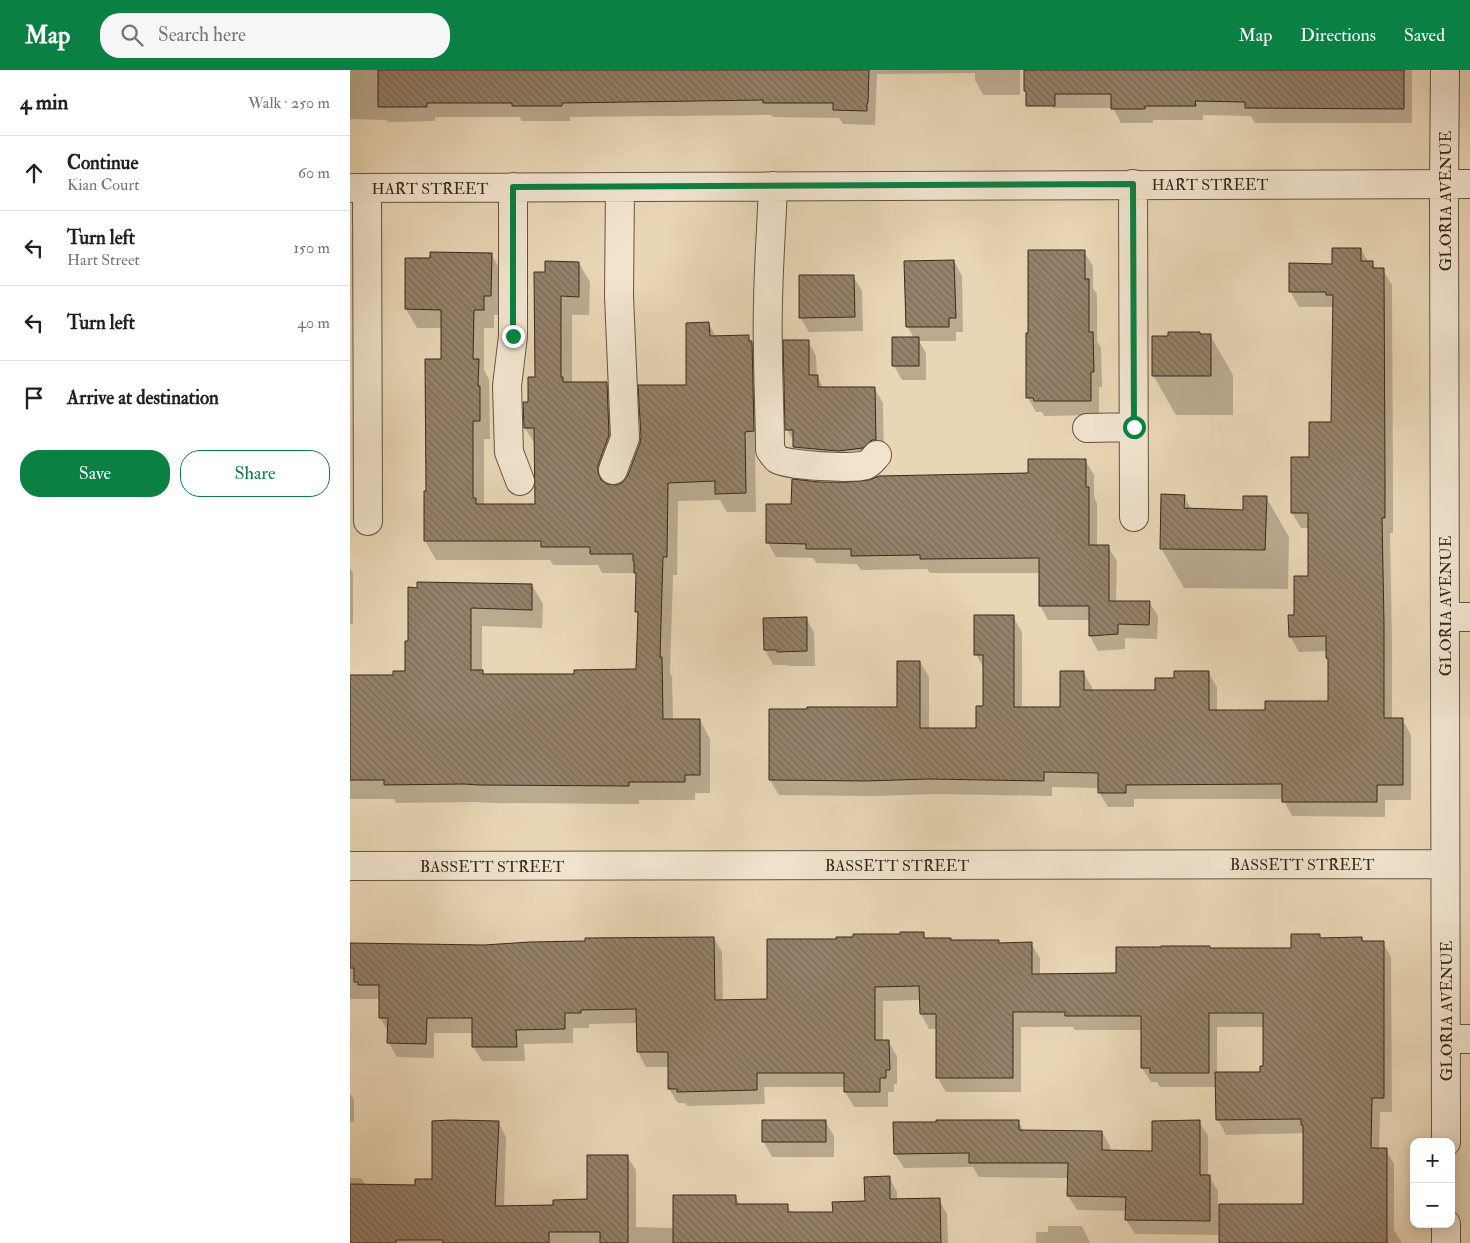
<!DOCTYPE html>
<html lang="en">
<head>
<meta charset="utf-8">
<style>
	body { margin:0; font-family:"IM FELL Double Pica",serif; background:#f6f6f6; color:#202124 }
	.controls { position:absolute; right:15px; bottom:15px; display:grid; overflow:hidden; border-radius:10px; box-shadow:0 2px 12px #0003 }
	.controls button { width:45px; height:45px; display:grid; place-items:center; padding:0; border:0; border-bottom:1px solid #e0e0e0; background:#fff; color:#202124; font:25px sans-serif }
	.stop { position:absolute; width:15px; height:15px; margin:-11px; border:4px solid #0b8043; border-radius:50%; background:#fff }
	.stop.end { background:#0b8043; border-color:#fff; box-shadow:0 1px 5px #0008 }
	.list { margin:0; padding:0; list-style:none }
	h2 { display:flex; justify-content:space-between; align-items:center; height:65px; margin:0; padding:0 20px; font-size:21px }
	h2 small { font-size:16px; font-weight:400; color:#757577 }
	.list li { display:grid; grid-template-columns:32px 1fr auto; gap:15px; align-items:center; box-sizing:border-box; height:75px; padding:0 20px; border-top:1px solid #e0e0e0 }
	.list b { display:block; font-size:19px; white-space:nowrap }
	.list p { margin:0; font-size:16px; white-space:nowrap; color:#757577 }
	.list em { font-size:16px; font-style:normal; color:#757577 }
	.actions { display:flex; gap:10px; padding:15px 20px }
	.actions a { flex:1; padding:11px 0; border:1px solid #0b8043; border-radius:20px; text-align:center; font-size:18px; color:#0b8043 }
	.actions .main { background:#0b8043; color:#fff }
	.icon { flex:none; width:28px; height:28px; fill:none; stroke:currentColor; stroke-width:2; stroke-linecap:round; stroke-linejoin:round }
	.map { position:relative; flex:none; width:1120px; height:1173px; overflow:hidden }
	header { display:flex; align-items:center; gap:30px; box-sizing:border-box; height:70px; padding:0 25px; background:#0b8043; color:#fff }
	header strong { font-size:24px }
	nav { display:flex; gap:28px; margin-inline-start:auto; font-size:18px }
	.search { width:350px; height:45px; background:#f6f6f6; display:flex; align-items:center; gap:12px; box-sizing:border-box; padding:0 18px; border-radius:20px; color:#757577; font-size:19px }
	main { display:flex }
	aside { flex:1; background:#fff }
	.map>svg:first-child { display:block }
</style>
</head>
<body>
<header>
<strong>Map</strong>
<div class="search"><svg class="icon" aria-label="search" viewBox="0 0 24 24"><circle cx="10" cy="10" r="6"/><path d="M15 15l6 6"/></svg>Search here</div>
<nav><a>Map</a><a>Directions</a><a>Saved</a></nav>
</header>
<main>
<aside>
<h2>4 min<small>Walk · 250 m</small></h2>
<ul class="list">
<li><svg class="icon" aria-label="ahead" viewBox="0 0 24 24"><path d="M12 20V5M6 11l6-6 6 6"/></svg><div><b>Continue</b><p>Kian Court</p></div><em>60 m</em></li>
<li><svg class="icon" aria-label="left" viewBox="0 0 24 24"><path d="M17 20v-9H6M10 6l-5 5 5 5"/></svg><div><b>Turn left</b><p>Hart Street</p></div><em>150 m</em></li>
<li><svg class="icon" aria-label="left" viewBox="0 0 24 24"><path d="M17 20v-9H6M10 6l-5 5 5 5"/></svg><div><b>Turn left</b></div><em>40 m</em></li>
<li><svg class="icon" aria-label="arrive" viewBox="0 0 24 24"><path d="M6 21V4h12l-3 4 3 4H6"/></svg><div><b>Arrive at destination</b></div></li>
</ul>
<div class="actions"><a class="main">Save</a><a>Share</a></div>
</aside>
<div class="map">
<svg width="1120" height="1173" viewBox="0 0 1120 1173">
	<defs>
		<pattern id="building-back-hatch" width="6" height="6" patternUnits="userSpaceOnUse" patternTransform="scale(1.25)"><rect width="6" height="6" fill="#95826b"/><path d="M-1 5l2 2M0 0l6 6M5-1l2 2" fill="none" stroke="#7b6a57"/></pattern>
	</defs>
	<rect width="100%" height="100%" fill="#e9d6b5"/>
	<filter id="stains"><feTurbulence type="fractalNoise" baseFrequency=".004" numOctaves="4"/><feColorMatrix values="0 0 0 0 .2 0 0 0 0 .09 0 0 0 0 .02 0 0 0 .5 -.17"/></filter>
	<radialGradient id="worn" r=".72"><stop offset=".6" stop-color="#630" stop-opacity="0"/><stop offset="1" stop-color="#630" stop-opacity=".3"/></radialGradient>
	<path fill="#0003" fill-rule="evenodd" d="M 0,0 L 670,0 L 670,25 L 633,25 L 625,10 L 625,3 L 527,4 L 525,55 L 493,54 L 489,48 L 423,47 L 422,45 L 220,47 L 220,51 L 172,51 L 170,47 L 85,47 L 85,51 L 38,52 L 37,50 L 0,49 Z
		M 697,0 L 1062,0 L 1062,53 L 905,53 L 901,46 L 853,45 L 853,50 L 803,50 L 803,53 L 771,53 L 763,38 L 703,38 L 695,24 Z
		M 1011,179 L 1018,192 L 1022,192 L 1026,200 L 1033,200 L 1042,215 L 1043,425 L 1043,463 L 1040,463 L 1042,570 L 1042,649 L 1052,649 L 1061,665 L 1061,730 L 1035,730 L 1035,747 L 942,746 L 933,729 L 784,729 L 784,737 L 758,737 L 749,722 L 749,718 L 702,717 L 702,726 L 587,724 L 525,726 L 429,725 L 420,710 L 548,639 L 570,592 L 579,607 L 579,659 L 627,659 L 634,638 L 634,599 L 626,584 L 663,546 L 672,562 L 672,638 L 711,638 L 733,602 L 742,617 L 742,622 L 806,622 L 825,609 L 858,602 L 867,617 L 867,641 L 916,641 L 980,632 L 980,593 L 977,588 L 977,581 L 949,582 L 940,566 L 945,546 L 960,507 L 960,458 L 951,458 L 942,443 L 942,388 L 960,388 L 983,353 L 984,237 L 949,237 L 940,221 Z
		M 734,182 L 743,196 L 743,218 L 747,224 L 747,271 L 751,278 L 752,317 L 749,317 L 749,345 L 694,346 L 692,342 L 686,342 L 678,328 L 679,264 Z
		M 141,184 L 152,203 L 152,245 L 144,245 L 144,258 L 134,258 L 134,300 L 139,309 L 140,369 L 134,369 L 134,435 L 187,435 L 186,376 L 175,358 L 179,333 L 187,309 L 197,203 L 229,193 L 240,212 L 239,245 L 222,245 L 222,313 L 256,313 L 267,332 L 269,385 L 258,416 L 266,417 L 274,413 L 337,317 L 359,254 L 366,267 L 398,266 L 412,291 L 414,380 L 405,380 L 406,442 L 377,442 L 370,430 L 328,431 L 327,505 L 323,505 L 320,603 L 322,607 L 323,650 L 350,650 L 360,669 L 360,723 L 345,723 L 345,730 L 289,730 L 289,734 L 141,733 L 126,732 L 46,733 L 44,729 L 0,729 L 0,606 L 45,606 L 57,602 L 59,573 L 59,519 L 182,515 L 193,534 L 192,558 L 132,556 L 132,601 L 134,605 L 225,605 L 287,600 L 289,546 L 287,542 L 287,506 L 286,503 L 252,503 L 248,495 L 203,495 L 200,490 L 86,490 L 75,471 L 77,422 L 93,290 L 93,258 L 67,258 L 56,239 L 82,190 Z
		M 604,191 L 612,206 L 613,262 L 606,262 L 606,271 L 569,271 L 576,283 L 576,310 L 552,310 L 544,296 L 564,268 L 557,256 Z
		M 503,206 L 512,221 L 513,261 L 459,262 L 450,247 Z
		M 850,265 L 860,265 L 883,305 L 883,345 L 826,345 L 803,305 Z
		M 435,271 L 458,271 L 466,286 L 467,306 L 474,319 L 525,319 L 533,333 L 534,384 L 452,392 L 444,377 L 444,372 L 437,360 Z
		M 735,390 L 744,405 L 744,427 L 747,433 L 747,477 L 758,477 L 767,491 L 766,532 L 799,532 L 808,546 L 807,569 L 775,568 L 775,579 L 748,581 L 740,566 L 740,550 L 698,550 L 690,535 L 690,503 L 580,503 L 577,499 L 511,500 L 507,494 L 466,493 L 463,488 L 426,487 L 418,473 L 443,435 L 470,413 L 498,414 L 679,405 Z
		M 834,426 L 842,440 L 894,441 L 916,427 L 939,467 L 938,519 L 834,518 L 811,478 Z
		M 0,498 L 3,503 L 3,554 L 0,554 Z
		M 456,548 L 464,563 L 465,596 L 437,596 L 436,595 L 423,595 L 415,580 L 415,549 Z
		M 573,863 L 577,870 L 650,874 L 681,874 L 690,888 L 690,905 L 767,904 L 860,880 L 943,880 L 969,865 L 972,869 L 1012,868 L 1014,873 L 1033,873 L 1041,887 L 1042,1042 L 1030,1042 L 1029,1080 L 1036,1080 L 1044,1094 L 1044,1160 L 1052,1173 L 871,1173 L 954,1135 L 955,1063 L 876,1065 L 868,1050 L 867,1017 L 810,1017 L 807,1012 L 801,1012 L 792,998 L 792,960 L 725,960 L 723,957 L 671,957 L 671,1022 L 596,1022 L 587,1007 L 587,959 L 579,959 L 571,944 L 571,930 L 533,931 L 533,971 L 538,971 L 547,986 L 547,1014 L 544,1014 L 544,1022 L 538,1022 L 538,1037 L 504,1037 L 495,1022 L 495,1017 L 414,1017 L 415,1034 L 337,1036 L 335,1033 L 328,1033 L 319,1019 L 319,997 L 296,997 L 288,982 L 287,953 L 239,954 L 239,958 L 223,958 L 223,973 L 174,974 L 175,991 L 132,991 L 123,976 L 123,963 L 84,963 L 84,988 L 47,987 L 39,973 L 39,963 L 30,948 L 30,929 L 0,929 L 0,875 L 134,876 L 364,868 L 372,882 L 373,931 L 418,930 L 488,870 ZM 867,957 L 914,957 L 914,997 L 911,1003 L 867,1003 Z
		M 0,1023 L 4,1030 L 4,1052 L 0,1052 Z
		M 475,1051 L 484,1066 L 484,1087 L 422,1087 L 414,1072 Z
		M 668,1051 L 674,1061 L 752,1062 L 760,1076 L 760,1081 L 803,1082 L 849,1051 L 858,1066 L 858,1106 L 859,1106 L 868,1121 L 868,1165 L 785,1164 L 776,1150 L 777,1141 L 727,1140 L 718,1126 L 719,1108 L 629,1107 L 623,1097 L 554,1098 L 545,1084 Z
		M 148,1052 L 156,1067 L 154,1137 L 204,1136 L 238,1130 L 277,1086 L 286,1100 L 286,1157 L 324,1158 L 385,1126 L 390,1135 L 437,1135 L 442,1144 L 484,1144 L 516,1132 L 539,1107 L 547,1122 L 547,1130 L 589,1130 L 597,1144 L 598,1173 L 0,1173 L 0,1108 L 11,1108 L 16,1115 L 66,1116 L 84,1111 Z
		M 698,1156 L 732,1156 L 740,1173 L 782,1173 L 686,1173 L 686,1162 L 698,1162 Z"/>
	<path fill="url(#building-back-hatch)" stroke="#3a281a" d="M 28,0 L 519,0 L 518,33 L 517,33 L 517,41 L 483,40 L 483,33 L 413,33 L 413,30 L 212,33 L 212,36 L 162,36 L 162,33 L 77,33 L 77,37 L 28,37 Z
		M 674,0 L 1054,0 L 1054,39 L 895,38 L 895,32 L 845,31 L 846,36 L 795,36 L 795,39 L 761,39 L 761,24 L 705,24 L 705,36 L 676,36 L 676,21 L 674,21 Z
		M 982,178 L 1011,178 L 1011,191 L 1023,191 L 1023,198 L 1034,198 L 1035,409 L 1035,448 L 1032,448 L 1034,554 L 1034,648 L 1053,648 L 1053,715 L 1027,715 L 1027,732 L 932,732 L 932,714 L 776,715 L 776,723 L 748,723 L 748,703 L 694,702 L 694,711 L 578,709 L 516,711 L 419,710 L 419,639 L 457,639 L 457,637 L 547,637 L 547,591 L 570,591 L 570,658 L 626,658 L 626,636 L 633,636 L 633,585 L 624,585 L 624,545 L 664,545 L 664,637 L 710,637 L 710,601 L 734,601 L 734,620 L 805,620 L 805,608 L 824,608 L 824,601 L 859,601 L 859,640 L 915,640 L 915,631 L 978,631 L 978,589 L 976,588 L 976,566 L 939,567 L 938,545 L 944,545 L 944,506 L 958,506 L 958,443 L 941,443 L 941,387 L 959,387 L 959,352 L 981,352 L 983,225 L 976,225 L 976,222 L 939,222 L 939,193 L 982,194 Z
		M 678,180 L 735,180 L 735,209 L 739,209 L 739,262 L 743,262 L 744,302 L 741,302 L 741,331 L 684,331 L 683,328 L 676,328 L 676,263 L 678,263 Z
		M 80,182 L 142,183 L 141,226 L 134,226 L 134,240 L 124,240 L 123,289 L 129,289 L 128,316 L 130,316 L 130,351 L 123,351 L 123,428 L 126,428 L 126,434 L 185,434 L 184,358 L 174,358 L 173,332 L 178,332 L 178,307 L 185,307 L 184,202 L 195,202 L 195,191 L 229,192 L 229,227 L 211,226 L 211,307 L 213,307 L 213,312 L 257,312 L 259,365 L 248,395 L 248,402 L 251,410 L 257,414 L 266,415 L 273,412 L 278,405 L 290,373 L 291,367 L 288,315 L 336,315 L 336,253 L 359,252 L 360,266 L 399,265 L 399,271 L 402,271 L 404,361 L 395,362 L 396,423 L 365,424 L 365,411 L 318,413 L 317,487 L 313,487 L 310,587 L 312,587 L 313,649 L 350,649 L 350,705 L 335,705 L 335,712 L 279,712 L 279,716 L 130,715 L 114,714 L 34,715 L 34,710 L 0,710 L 0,605 L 43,605 L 43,601 L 55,601 L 55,571 L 58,571 L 58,517 L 67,518 L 67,512 L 182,514 L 182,540 L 121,538 L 121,600 L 133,600 L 133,604 L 224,604 L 224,600 L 286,599 L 288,542 L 285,542 L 286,503 L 284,503 L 284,491 L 283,491 L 283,484 L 240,484 L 240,477 L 191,477 L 191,471 L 74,471 L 74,421 L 76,421 L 75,289 L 91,289 L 91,240 L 55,239 L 55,188 L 80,188 Z
		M 604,190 L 606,248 L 599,248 L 599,257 L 556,257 L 554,191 Z
		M 449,205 L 504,205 L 505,247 L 449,248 Z
		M 818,262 L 850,262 L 850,264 L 861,264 L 861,306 L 802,306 L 802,266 L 818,266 Z
		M 542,267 L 569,267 L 569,296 L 542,296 Z
		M 433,270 L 459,270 L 459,305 L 468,305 L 468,317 L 525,317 L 526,370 L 522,370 L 513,378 L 488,381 L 443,377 L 443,360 L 435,360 Z
		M 678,389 L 736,389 L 736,417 L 739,417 L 739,475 L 759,475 L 759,531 L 800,531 L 799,555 L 768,554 L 768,564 L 739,566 L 739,536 L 689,536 L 689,488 L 570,489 L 570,485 L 501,486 L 501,479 L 456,479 L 456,474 L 416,473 L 416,434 L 441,434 L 442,409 L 470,412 L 498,412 L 519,410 L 529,406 L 678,403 Z
		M 811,424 L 835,425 L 834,438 L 893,440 L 893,426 L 917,426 L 915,480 L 810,479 Z
		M 457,547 L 457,581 L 427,582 L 427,580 L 414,580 L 413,548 Z
		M 550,862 L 574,862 L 574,868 L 601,868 L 601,870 L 649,870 L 649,873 L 682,872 L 682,904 L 766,903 L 766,877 L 811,877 L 811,876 L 860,876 L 860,878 L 941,878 L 941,864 L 970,864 L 970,868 L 1012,867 L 1012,871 L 1034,871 L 1034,1028 L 1022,1028 L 1021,1078 L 1037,1078 L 1037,1173 L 869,1173 L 869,1134 L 953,1134 L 953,1055 L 951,1055 L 951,1049 L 866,1050 L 865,1002 L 910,1002 L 910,996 L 913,996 L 913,943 L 859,943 L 859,1003 L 800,1003 L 800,998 L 791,998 L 791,946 L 715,946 L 715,942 L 663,942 L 663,1008 L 586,1008 L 586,944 L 570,944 L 569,916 L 525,917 L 525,970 L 539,970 L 540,1000 L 536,1000 L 536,1008 L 530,1008 L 530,1022 L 494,1022 L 494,1003 L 407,1003 L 407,1020 L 327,1022 L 327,1019 L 318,1019 L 318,982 L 287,982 L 286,939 L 231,940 L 231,943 L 215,943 L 215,959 L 166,960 L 167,977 L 122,977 L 122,948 L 77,948 L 76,974 L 37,973 L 38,948 L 29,948 L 29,915 L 8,915 L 8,912 L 4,912 L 4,898 L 0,898 L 0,873 L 134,875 L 180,872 L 235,871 L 235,868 L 364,867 L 365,930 L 417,929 L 417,869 L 486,869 L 486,867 L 503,867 L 503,864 L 550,864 Z
		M 100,1050 L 149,1051 L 145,1136 L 203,1135 L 203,1130 L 237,1129 L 237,1085 L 278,1085 L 278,1173 L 250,1173 L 250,1162 L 199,1162 L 199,1173 L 93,1173 L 93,1170 L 46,1170 L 46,1173 L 0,1173 L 0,1114 L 65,1115 L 65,1109 L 82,1109 L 82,1051 Z
		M 412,1050 L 476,1050 L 476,1072 L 412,1072 Z
		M 586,1050 L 669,1050 L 669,1060 L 752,1061 L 752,1080 L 802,1081 L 802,1051 L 850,1050 L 850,1105 L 860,1105 L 860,1151 L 775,1150 L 776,1127 L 717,1126 L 718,1093 L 619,1093 L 619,1083 L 544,1084 L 543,1052 L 586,1052 Z
		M 540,1106 L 540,1129 L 590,1128 L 591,1173 L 323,1173 L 323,1125 L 386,1125 L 386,1134 L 438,1134 L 438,1142 L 483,1142 L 482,1132 L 515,1131 L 514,1107 Z"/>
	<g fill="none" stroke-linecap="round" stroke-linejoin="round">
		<defs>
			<path id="minor" d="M 1095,0 L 1094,114 L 1096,1072
				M 783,114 L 784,447
				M 423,116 C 421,171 416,226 418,280 C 418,314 420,347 420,380 C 422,383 425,387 427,389 C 438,396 503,399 516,395 C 521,393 524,388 527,385
				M 163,117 L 163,266 L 157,316 L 159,382 L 170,411
				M 0,118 L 1120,114
				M 17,118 L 18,451
				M 737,358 L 784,357
				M 263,400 L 275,368 L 269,226 L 270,117
				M 1095,547 L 1120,547
				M 0,796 L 1095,794
				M 1096,969 L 1120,969
				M 1096,1154 L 1096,1173"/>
		</defs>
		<use href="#minor" stroke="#665441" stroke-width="30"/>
		<use href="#minor" stroke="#f1e4cf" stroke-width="28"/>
	</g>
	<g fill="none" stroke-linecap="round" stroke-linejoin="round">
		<path stroke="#0b8043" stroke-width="6" d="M 163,266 L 163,117 L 783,114 L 784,357"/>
	</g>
	<g text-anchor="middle" stroke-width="4" stroke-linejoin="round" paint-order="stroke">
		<g font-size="16" fill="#3a281a" stroke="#f1e4cf">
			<text x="860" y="120">HART STREET</text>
			<text x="80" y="124">HART STREET</text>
			<text transform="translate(1095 131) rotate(-90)" y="6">GLORIA AVENUE</text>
			<text transform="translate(1095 536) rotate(-90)" y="6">GLORIA AVENUE</text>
			<text x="952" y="800">BASSETT STREET</text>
			<text x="547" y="801">BASSETT STREET</text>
			<text x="142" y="802">BASSETT STREET</text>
			<text transform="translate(1096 941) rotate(-90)" y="6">GLORIA AVENUE</text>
		</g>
	</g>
	<rect width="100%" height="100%" filter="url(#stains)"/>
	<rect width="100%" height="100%" fill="url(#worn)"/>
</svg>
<div class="controls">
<button>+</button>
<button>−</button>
</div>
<div class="stop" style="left:784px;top:357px"></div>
<div class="stop end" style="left:163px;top:266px"></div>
</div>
</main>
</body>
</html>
